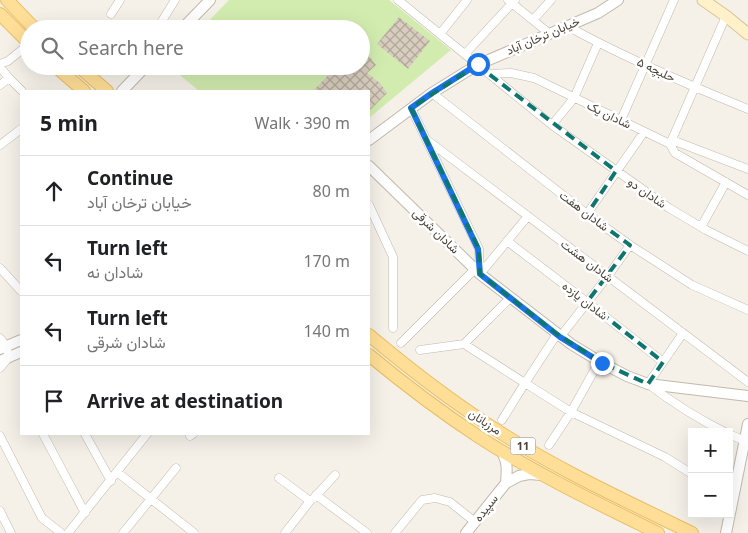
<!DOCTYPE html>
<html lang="en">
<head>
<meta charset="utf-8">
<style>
	body { margin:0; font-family:"Noto Sans",Vazirmatn,sans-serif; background:#f2f2f2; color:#202124 }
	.controls { position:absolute; right:15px; bottom:15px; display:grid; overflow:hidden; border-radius:0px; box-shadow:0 5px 20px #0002 }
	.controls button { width:45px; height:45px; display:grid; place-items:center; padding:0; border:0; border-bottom:1px solid #e0e0e0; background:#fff; color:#202124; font:25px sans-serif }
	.stop { position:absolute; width:15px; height:15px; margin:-11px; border:4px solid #1a73e8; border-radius:50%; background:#fff }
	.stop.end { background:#1a73e8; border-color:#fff; box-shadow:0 1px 5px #0008 }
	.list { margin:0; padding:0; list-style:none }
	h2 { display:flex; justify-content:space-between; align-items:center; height:65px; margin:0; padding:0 20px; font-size:21px }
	h2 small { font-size:16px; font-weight:400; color:#757577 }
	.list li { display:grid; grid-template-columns:32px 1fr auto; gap:15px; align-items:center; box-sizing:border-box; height:70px; padding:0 20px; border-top:1px solid #e0e0e0 }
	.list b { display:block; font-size:19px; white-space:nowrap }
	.list p { margin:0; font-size:16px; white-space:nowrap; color:#757577 }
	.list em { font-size:16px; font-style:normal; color:#757577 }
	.icon { flex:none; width:28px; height:28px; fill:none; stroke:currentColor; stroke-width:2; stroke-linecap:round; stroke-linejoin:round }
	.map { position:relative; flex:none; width:748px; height:533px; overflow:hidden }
	.search { position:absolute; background:#fff; box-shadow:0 5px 20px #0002; left:20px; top:20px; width:350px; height:55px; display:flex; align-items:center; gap:12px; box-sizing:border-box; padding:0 18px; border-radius:28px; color:#757577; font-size:19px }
	.panel { position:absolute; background:#fff; box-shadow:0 5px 20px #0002; left:20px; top:90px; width:350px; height:345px; border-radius:0px }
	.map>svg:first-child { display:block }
</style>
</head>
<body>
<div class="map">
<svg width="748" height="533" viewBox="0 0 748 533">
	<defs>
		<pattern id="building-cross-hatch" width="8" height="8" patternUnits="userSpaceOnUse" patternTransform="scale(1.25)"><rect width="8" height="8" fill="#d8cdbe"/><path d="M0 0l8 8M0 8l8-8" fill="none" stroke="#b1a89b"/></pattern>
	</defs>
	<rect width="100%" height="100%" fill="#f5f1e9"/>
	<path fill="#d2ecb0" d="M 229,0 L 389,0 L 451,50 L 369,118 L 369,91 L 199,91 L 169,66 L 361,66 L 361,29 L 201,29 Z"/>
	<path fill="url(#building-cross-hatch)" d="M 399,17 L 430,41 L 408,69 L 377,44 Z
		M 361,49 L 367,53 L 376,65 L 367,73 L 380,83 L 387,93 L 369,111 L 369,91 L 313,91 L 337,66 L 361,66 Z"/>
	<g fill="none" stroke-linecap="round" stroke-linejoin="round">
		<defs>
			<path id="minor" d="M 398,0 L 552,125 L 669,208 L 706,230 L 748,251
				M 508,0 L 550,34
				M 111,14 L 120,0
				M 533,20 L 551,0
				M 567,26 C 625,58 686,84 748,109
				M 157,29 L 175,0
				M 440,34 L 467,0
				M 465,54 L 515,0
				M 0,64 L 8,61 L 29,44
				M 0,67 L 9,78 L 22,91
				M 489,74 L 511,73 L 534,78 L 670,144
				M 0,85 L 9,78
				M 432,93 L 587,214 L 630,245 L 692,285 L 748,310
				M 411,108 L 479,249 L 480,274
				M 621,120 L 674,0
				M 552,125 L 574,98 L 598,43
				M 427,140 L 748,382
				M 672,140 L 748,169
				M 670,144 L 726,16
				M 670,144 L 675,153 L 748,195
				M 0,145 L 21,129
				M 369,205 L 393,257 L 393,328
				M 587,214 L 644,132
				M 701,227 L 726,182
				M 507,241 L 587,302 L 663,362
				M 0,268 L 21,291
				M 480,274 L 528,216
				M 683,333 L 648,384 C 673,403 696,418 725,432
				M 560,337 L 608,276 L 630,245
				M 0,338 L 6,346 L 9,357 L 0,368
				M 401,343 L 475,269
				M 464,344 L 525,383 L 502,420
				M 420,350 L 464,344 L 510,298
				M 595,369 L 571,412 L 665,457 L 692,474
				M 43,434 L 85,513
				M 85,434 L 111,481
				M 729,434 L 745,441
				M 0,436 L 42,518 L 61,533
				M 190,436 L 193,434
				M 549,445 L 571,412 L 525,383 L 557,334
				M 117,472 L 194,533
				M 279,478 L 310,501 L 285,533
				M 316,495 L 367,533
				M 314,498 L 335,475
				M 0,511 L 11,533
				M 68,533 L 147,434
				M 123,533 L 176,468
				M 395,533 L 422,500 L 435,498 L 450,502 L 475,522"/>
			<path id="tertiary" d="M 182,29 L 210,0
				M 122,91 L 146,66
				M 369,140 L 432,93 L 477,65 L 598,13 L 618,0
				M 369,166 L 480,274 L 571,344 L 602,363 L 627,376 L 648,384 L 748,396
				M 0,349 L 21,340
				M 0,361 L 21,352
				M 501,450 C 508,463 507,469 506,483
				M 466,533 L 506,483 L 519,476 L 529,474 L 542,475
				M 726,533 L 748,424"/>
			<path id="secondary" d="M 703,0 L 726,16 L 748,34"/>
			<path id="primary" d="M 7,0 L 35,29
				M 0,14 L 29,43
				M 55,66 L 84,91
				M 78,66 L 107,91
				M 369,335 C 407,367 446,397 487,424 C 552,467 622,499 692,533
				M 369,355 C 404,384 441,412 479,437 C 536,474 597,503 658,533"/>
		</defs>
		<use href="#minor" stroke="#c2b9ab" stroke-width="9"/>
		<use href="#tertiary" stroke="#c2b9ab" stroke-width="12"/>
		<use href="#secondary" stroke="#d8c597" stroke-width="13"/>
		<use href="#primary" stroke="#ebbe62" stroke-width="14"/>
		<use href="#minor" stroke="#fff" stroke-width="8"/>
		<use href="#tertiary" stroke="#fff" stroke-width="10"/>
		<use href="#secondary" stroke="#fff1c9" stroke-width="11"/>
		<use href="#primary" stroke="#ffdf98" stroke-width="12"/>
	</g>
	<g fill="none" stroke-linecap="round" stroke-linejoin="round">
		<path stroke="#1a73e8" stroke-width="6" d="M 478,64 L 432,93 L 411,108 L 478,249 L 480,274 L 560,337 L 602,363"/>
	</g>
	<path fill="none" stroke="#0f766e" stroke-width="4" stroke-dasharray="10 6" stroke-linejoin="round" d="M 477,65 L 616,171 L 587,214 L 630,245 L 587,302 L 663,362 L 648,384 L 602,363 L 557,334 L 480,274 L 479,249 L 411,108 Z"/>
	<g text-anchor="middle" stroke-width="5" stroke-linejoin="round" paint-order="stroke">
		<rect fill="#fff" stroke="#807b73" stroke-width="1" x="510.5" y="437.5" width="25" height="17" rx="4"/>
		<g font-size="11" font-weight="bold" fill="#4a4237">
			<text x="523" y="450">11</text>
		</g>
		<g font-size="12" fill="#4a4237" stroke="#fff">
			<text transform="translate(543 36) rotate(-23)" y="4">خیابان ترخان آباد</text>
			<text transform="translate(656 70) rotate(25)" y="4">حلبچه ۵</text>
			<text transform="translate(609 115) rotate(26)" y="4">شادان یک</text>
			<text transform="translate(647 193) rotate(35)" y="4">شادان دو</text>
			<text transform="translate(584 211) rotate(37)" y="4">شادان هفت</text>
			<text transform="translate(436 231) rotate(44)" y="4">شادان شرقی</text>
			<text transform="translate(587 261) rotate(37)" y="4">شادان هشت</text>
			<text transform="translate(585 301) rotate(38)" y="4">شادان یازده</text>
			<text transform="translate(485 422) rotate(33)" y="4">مرزبانان</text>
			<text transform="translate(486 508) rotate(-52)" y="4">سپیده</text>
		</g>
	</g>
</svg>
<div class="controls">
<button>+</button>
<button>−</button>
</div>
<div class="stop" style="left:478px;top:64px"></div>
<div class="stop end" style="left:602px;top:363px"></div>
<div class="search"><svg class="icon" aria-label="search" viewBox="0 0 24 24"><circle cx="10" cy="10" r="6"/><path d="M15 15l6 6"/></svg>Search here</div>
<section class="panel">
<h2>5 min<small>Walk · 390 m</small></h2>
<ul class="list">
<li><svg class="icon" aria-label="ahead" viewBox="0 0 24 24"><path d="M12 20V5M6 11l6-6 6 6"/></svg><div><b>Continue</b><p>خیابان ترخان آباد</p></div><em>80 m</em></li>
<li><svg class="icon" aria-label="left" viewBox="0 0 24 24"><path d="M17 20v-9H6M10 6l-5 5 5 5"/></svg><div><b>Turn left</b><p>شادان نه</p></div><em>170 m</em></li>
<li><svg class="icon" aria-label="left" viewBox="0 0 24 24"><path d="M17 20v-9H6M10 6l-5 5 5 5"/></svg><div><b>Turn left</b><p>شادان شرقی</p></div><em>140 m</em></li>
<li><svg class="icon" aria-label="arrive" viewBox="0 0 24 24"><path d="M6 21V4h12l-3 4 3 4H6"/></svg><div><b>Arrive at destination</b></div></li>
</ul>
</section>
</div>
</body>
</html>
